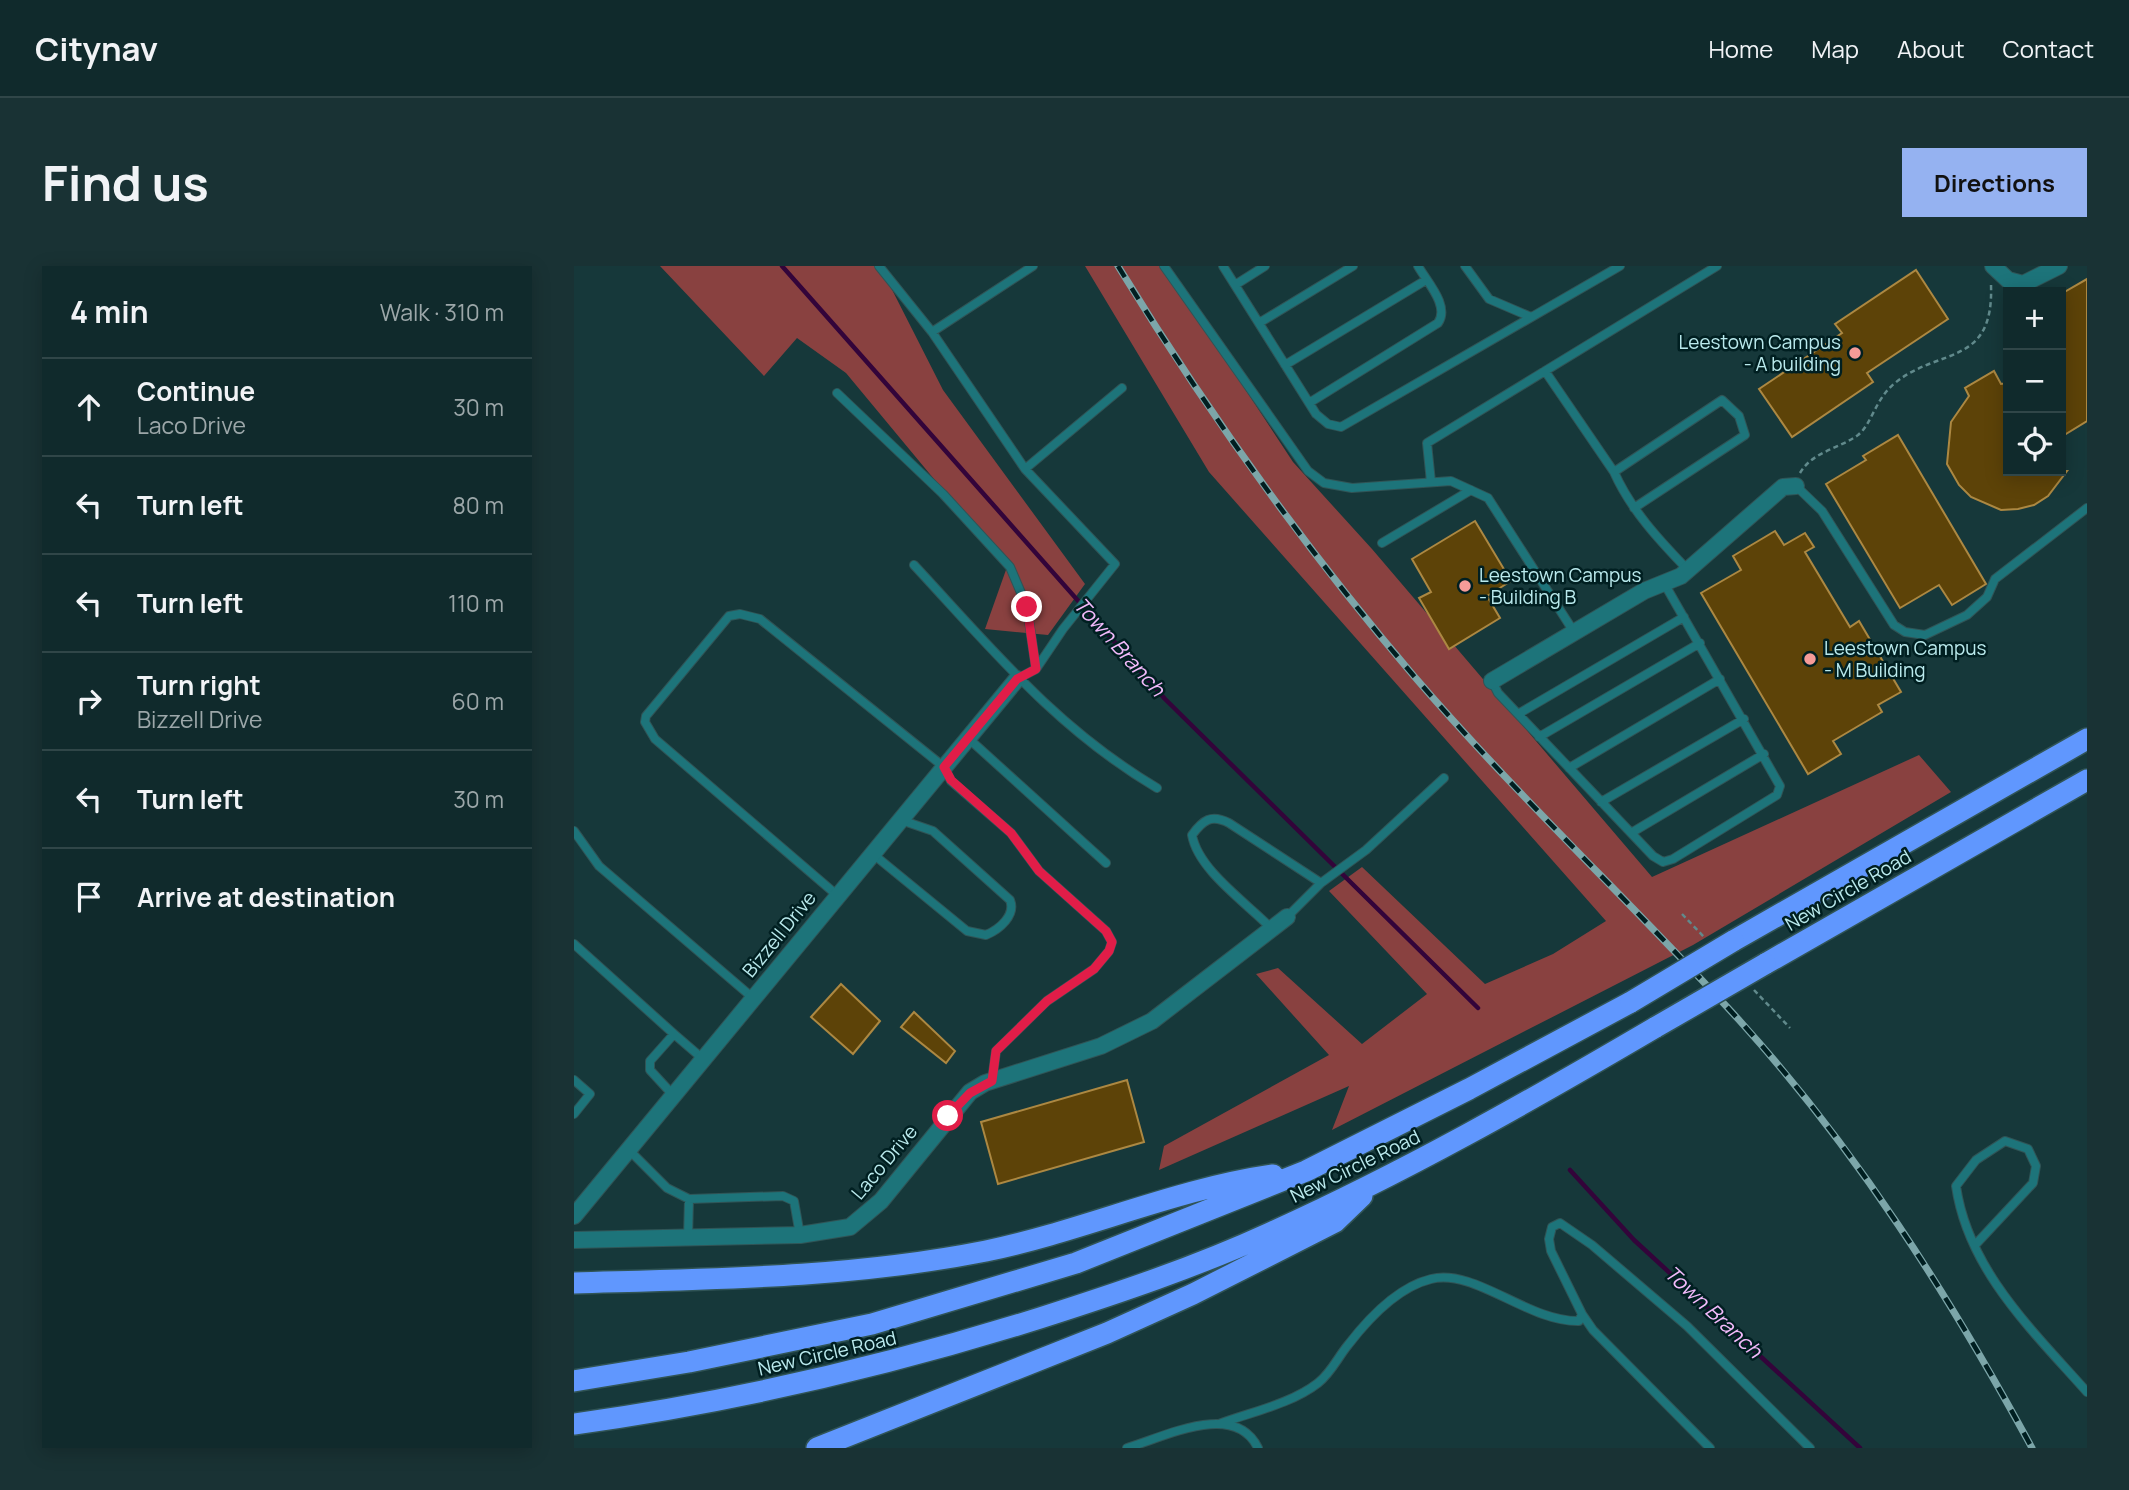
<!DOCTYPE html>
<html lang="en">
<head>
<meta charset="utf-8">
<style>
	body { margin:0; font-family:Manrope,sans-serif; background:#193234; color:#f1f3f6 }
	.controls { position:absolute; right:21px; top:21px; display:grid; overflow:hidden; border-radius:0px; box-shadow:0 4px 18px #0003 }
	.controls button { width:63px; height:63px; display:grid; place-items:center; padding:0; border:0; border-bottom:2px solid #304648; background:#102a2c; color:#f1f3f6; font:35px sans-serif }
	.stop { position:absolute; width:21px; height:21px; margin:-16px; border:5px solid #e11d48; border-radius:50%; background:#fff }
	.stop.end { background:#e11d48; border-color:#fff; box-shadow:0 2px 7px #0008 }
	.list { margin:0; padding:0; list-style:none }
	h2 { display:flex; justify-content:space-between; align-items:center; height:91px; margin:0; padding:0 28px; font-size:30px }
	h2 small { font-size:23px; font-weight:400; color:#9ca7a9 }
	.list li { display:grid; grid-template-columns:46px 1fr auto; gap:21px; align-items:center; box-sizing:border-box; height:98px; padding:0 28px; border-top:2px solid #304648 }
	.list b { display:block; font-size:26px; white-space:nowrap }
	.list p { margin:0; font-size:23px; white-space:nowrap; color:#9ca7a9 }
	.list em { font-size:23px; font-style:normal; color:#9ca7a9 }
	.icon { flex:none; width:38px; height:38px; fill:none; stroke:currentColor; stroke-width:2; stroke-linecap:round; stroke-linejoin:round }
	.map { position:relative; flex:none; width:1513px; height:1182px; overflow:hidden; border-radius:0px }
	header { display:flex; align-items:center; gap:42px; box-sizing:border-box; height:98px; padding:0 35px; background:#102a2c; border-bottom:2px solid #304648 }
	header strong { font-size:33px }
	nav { display:flex; gap:38px; margin-inline-start:auto; font-size:24px }
	.intro { display:flex; align-items:center; justify-content:space-between; box-sizing:border-box; height:168px; padding:0 42px }
	h1 { margin:0; font-size:49px }
	.button { padding:18px 32px; border-radius:0px; background:#95b2f1; color:#111; font-size:24px; font-weight:700 }
	main { display:flex; gap:42px; padding:0 42px }
	aside { flex:1; background:#102a2c; border-radius:0px; box-shadow:0 4px 18px #0003 }
	.map>svg:first-child { display:block }
</style>
</head>
<body>
<header>
<strong>Citynav</strong>
<nav><a>Home</a><a>Map</a><a>About</a><a>Contact</a></nav>
</header>
<div class="intro"><h1>Find us</h1><a class="button">Directions</a></div>
<main>
<aside>
<h2>4 min<small>Walk · 310 m</small></h2>
<ul class="list">
<li><svg class="icon" aria-label="ahead" viewBox="0 0 24 24"><path d="M12 20V5M6 11l6-6 6 6"/></svg><div><b>Continue</b><p>Laco Drive</p></div><em>30 m</em></li>
<li><svg class="icon" aria-label="left" viewBox="0 0 24 24"><path d="M17 20v-9H6M10 6l-5 5 5 5"/></svg><div><b>Turn left</b></div><em>80 m</em></li>
<li><svg class="icon" aria-label="left" viewBox="0 0 24 24"><path d="M17 20v-9H6M10 6l-5 5 5 5"/></svg><div><b>Turn left</b></div><em>110 m</em></li>
<li><svg class="icon" aria-label="right" viewBox="0 0 24 24"><path d="M7 20v-9h11M14 6l5 5-5 5"/></svg><div><b>Turn right</b><p>Bizzell Drive</p></div><em>60 m</em></li>
<li><svg class="icon" aria-label="left" viewBox="0 0 24 24"><path d="M17 20v-9H6M10 6l-5 5 5 5"/></svg><div><b>Turn left</b></div><em>30 m</em></li>
<li><svg class="icon" aria-label="arrive" viewBox="0 0 24 24"><path d="M6 21V4h12l-3 4 3 4H6"/></svg><div><b>Arrive at destination</b></div></li>
</ul>
</aside>
<div class="map">
<svg width="1513" height="1182" viewBox="0 0 1513 1182">
	<rect width="100%" height="100%" fill="#16383a"/>
	<path fill="#894140" d="M 86,0 L 306,0 L 369,124 L 511,318 L 474,369 L 411,363 L 433,301 L 272,107 L 223,72 L 190,110 Z
		M 511,0 L 590,0 L 719,196 L 798,283 L 1078,611 L 1345,489 L 1377,526 L 1119,679 L 758,864 L 775,820 L 585,904 L 590,880 L 755,789 L 682,708 L 704,702 L 788,778 L 853,728 L 755,625 L 788,601 L 911,718 L 979,688 L 1032,655 L 635,206 Z"/>
	<g fill="none" stroke-linecap="round" stroke-linejoin="round">
		<path stroke="#33043a" stroke-width="4.5" d="M 208,0 L 591,433 L 904,742
			M 996,904 L 1060,974 L 1286,1182"/>
	</g>
	<path fill="#5d4308" stroke="#ac8842" stroke-width="2" d="M 1342,4 L 1374,53 L 1293,107 L 1299,116 L 1218,171 L 1185,123 L 1268,67 L 1261,58 Z
		M 1513,13 L 1513,155 L 1487,171 L 1487,28 Z
		M 1420,105 L 1427,118 L 1434,117 L 1434,205 L 1493,205 L 1474,230 L 1460,239 L 1444,243 L 1427,244 L 1397,231 L 1385,219 L 1373,198 L 1377,156 L 1395,130 L 1391,122 Z
		M 1324,169 L 1412,318 L 1378,339 L 1365,319 L 1326,342 L 1252,218 L 1292,194 L 1289,190 Z
		M 901,255 L 937,315 L 913,330 L 926,352 L 875,383 L 845,332 L 857,326 L 838,293 Z
		M 1201,265 L 1210,279 L 1231,267 L 1240,281 L 1231,286 L 1276,361 L 1285,355 L 1327,426 L 1304,439 L 1308,446 L 1259,475 L 1267,488 L 1234,508 L 1127,327 L 1167,304 L 1159,290 Z
		M 267,718 L 306,755 L 279,788 L 237,751 Z
		M 340,746 L 381,785 L 372,797 L 327,761 Z
		M 553,814 L 570,876 L 424,918 L 407,856 Z"/>
	<g fill="none" stroke-linecap="round" stroke-linejoin="round">
		<defs>
			<path id="lane" d="M 305,0 L 358,66 L 451,203 L 541,298 L 489,363 L 462,403 L 443,413
				M 590,0 L 734,205 L 750,217 L 778,222 L 877,215 L 914,232 L 1000,366
				M 649,0 L 742,148 L 754,158 L 767,161 L 1046,0
				M 891,0 L 915,33 L 957,51
				M 661,19 L 691,0
				M 685,57 L 779,0
				M 358,66 L 459,0
				M 711,99 L 852,14
				M 971,105 L 1040,206
				M 263,127 L 369,228 L 436,301 L 453,341 L 462,403
				M 735,137 L 864,57 C 876,40 853,16 844,0
				M 451,203 L 548,122
				M 857,216 L 853,177 L 1143,0
				M 1222,220 L 1248,245 L 1320,359 L 1331,366 L 1351,369 L 1393,349 L 1413,331 L 1421,313 L 1513,242
				M 1060,242 L 1171,169 L 1165,150 L 1148,134 L 1040,206 C 1057,244 1085,274 1114,304
				M 808,277 L 897,224
				M 340,299 C 418,383 482,462 583,522
				M 918,415 L 924,427 L 1079,590 L 1089,596 L 1099,593 L 1203,529 L 1206,520 L 1090,317
				M 944,448 L 1110,351
				M 965,471 L 1126,377
				M 394,472 L 532,597
				M 995,502 L 1146,413
				M 1027,536 L 1170,453
				M 0,565 L 25,600 L 179,732
				M 1057,567 L 1190,488
				M 299,588 L 393,665 L 412,669 C 426,663 442,649 436,634 L 359,565 L 327,554
				M 747,617 L 792,584 L 870,512
				M 264,630 L 81,473 L 71,456 L 72,450 L 155,350 L 166,348 L 186,353 L 370,501 L 377,515 L 437,567 L 465,605 L 532,665 L 538,676 L 535,685 L 520,703 L 473,735 L 422,785 L 418,815
				M 698,663 C 673,637 624,604 618,569 C 629,554 637,548 655,557 L 747,617 L 713,651
				M 0,678 L 100,768
				M 0,814 L 16,828 L 0,848
				M 99,829 L 76,804 L 76,795 L 100,768 L 129,793
				M 55,884 L 93,922 L 115,933 L 209,930 L 220,935 L 226,969
				M 114,972 L 115,933
				M 1402,978 L 1459,917 L 1462,900 L 1454,883 L 1431,875 L 1402,894 L 1382,920 C 1394,1004 1459,1065 1513,1126
				M 1008,1048 L 1019,1064 L 1136,1182
				M 645,1158 C 677,1146 717,1138 744,1117 C 757,1107 764,1091 774,1079 C 794,1053 824,1021 857,1013 C 901,1002 954,1056 1005,1055 L 1008,1048 L 977,985 L 975,973 L 978,961 L 986,957 L 1018,979 L 1113,1060 L 1236,1182
				M 553,1182 C 590,1171 661,1134 684,1182"/>
			<path id="street" d="M 1419,0 L 1434,14 L 1449,18 L 1485,0
				M 918,415 L 1070,325 L 1107,310 L 1209,221 L 1222,220
				M 0,950 L 443,413
				M 0,974 L 226,969 L 276,961 L 307,935 L 396,826 L 411,817 L 527,780 L 578,755 L 713,651"/>
			<path id="highway" d="M 1159,675 L 1513,473
				M 1191,698 L 1513,514
				M 0,1017 C 138,1013 276,1012 412,985 C 509,965 601,923 699,909
				M 0,1115 L 115,1096 L 298,1058 L 502,997 L 732,905 L 895,823 L 1057,736
				M 0,1158 C 159,1136 313,1100 466,1052 C 544,1027 622,1001 696,967 C 829,907 956,835 1082,761
				M 243,1182 L 533,1067 L 619,1028 L 761,956 L 788,930"/>
		</defs>
		<use href="#lane" stroke="#305456" stroke-width="10"/>
		<use href="#street" stroke="#305456" stroke-width="18"/>
		<use href="#highway" stroke="#305456" stroke-width="24"/>
		<path stroke="#618a8c" stroke-width="2.5" stroke-dasharray="5 3.5" stroke-linecap="butt" d="M 1226,207 C 1239,185 1265,183 1284,169 C 1298,158 1301,133 1321,117 C 1365,81 1420,101 1417,19
			M 1108,648 L 1130,671
			M 1180,724 L 1216,762"/>
		<use href="#lane" stroke="#1d747a" stroke-width="8"/>
		<use href="#street" stroke="#1d747a" stroke-width="16"/>
		<use href="#highway" stroke="#6097fe" stroke-width="21"/>
		<defs>
			<path id="rail" d="M 544,0 C 632,144 729,280 839,409 C 942,529 1058,637 1165,754 C 1282,883 1375,1029 1458,1182"/>
		</defs>
		<use href="#rail" stroke="#7ca6a9" stroke-width="7"/>
		<use href="#rail" stroke="#001f21" stroke-width="4.5" stroke-dasharray="13" stroke-linecap="butt"/>
		<defs>
			<path id="highway-bridge" d="M 1057,736 L 1159,675
				M 1082,761 L 1191,698"/>
		</defs>
		<use href="#highway-bridge" stroke="#305456" stroke-width="24" stroke-linecap="butt"/>
		<use href="#highway-bridge" stroke="#6097fe" stroke-width="21"/>
	</g>
	<g fill="none" stroke-linecap="round" stroke-linejoin="round">
		<path stroke="#e11d48" stroke-width="9" d="M 374,850 L 396,827 L 418,815 L 422,785 L 473,735 L 520,703 L 535,685 L 538,676 L 532,665 L 465,605 L 437,567 L 377,514 L 370,501 L 443,413 L 462,403 L 453,341"/>
	</g>
	<g fill="#f59b98" stroke="#001f21" stroke-width="2.5">
		<circle cx="1281" cy="87" r="7"/>
		<circle cx="891" cy="320" r="7"/>
		<circle cx="1236" cy="393" r="7"/>
	</g>
	<g text-anchor="middle" stroke-width="5" stroke-linejoin="round" paint-order="stroke">
		<g font-size="19" fill="#baeaed" stroke="#001f21" text-anchor="start">
			<text x="1267" y="83" text-anchor="end">Leestown Campus<tspan x="1267" dy="22">- A building</tspan></text>
			<text x="905" y="316">Leestown Campus<tspan x="905" dy="22">- Building B</tspan></text>
			<text x="1250" y="389">Leestown Campus<tspan x="1250" dy="22">- M Building</tspan></text>
		</g>
		<g font-size="19" fill="#baeaed" stroke="#001f21">
			<text transform="translate(1274 624) rotate(-30)" y="7">New Circle Road</text>
			<text transform="translate(205 668) rotate(-51)" y="7">Bizzell Drive</text>
			<text transform="translate(310 896) rotate(-50)" y="7">Laco Drive</text>
			<text transform="translate(781 900) rotate(-26)" y="7">New Circle Road</text>
			<text transform="translate(253 1087) rotate(-13)" y="7">New Circle Road</text>
		</g>
		<g font-size="21" font-style="italic" fill="#f2bafb" stroke="#001f21">
			<text transform="translate(545 381) rotate(48)" y="7">Town Branch</text>
			<text transform="translate(1139 1046) rotate(43)" y="7">Town Branch</text>
		</g>
	</g>
</svg>
<div class="controls">
<button>+</button>
<button>−</button>
<button><svg class="icon" aria-label="locate" viewBox="0 0 24 24"><circle cx="12" cy="12" r="6"/><path d="M12 2v4M12 18v4M2 12h4M18 12h4"/></svg></button>
</div>
<div class="stop" style="left:374px;top:850px"></div>
<div class="stop end" style="left:453px;top:341px"></div>
</div>
</main>
</body>
</html>
